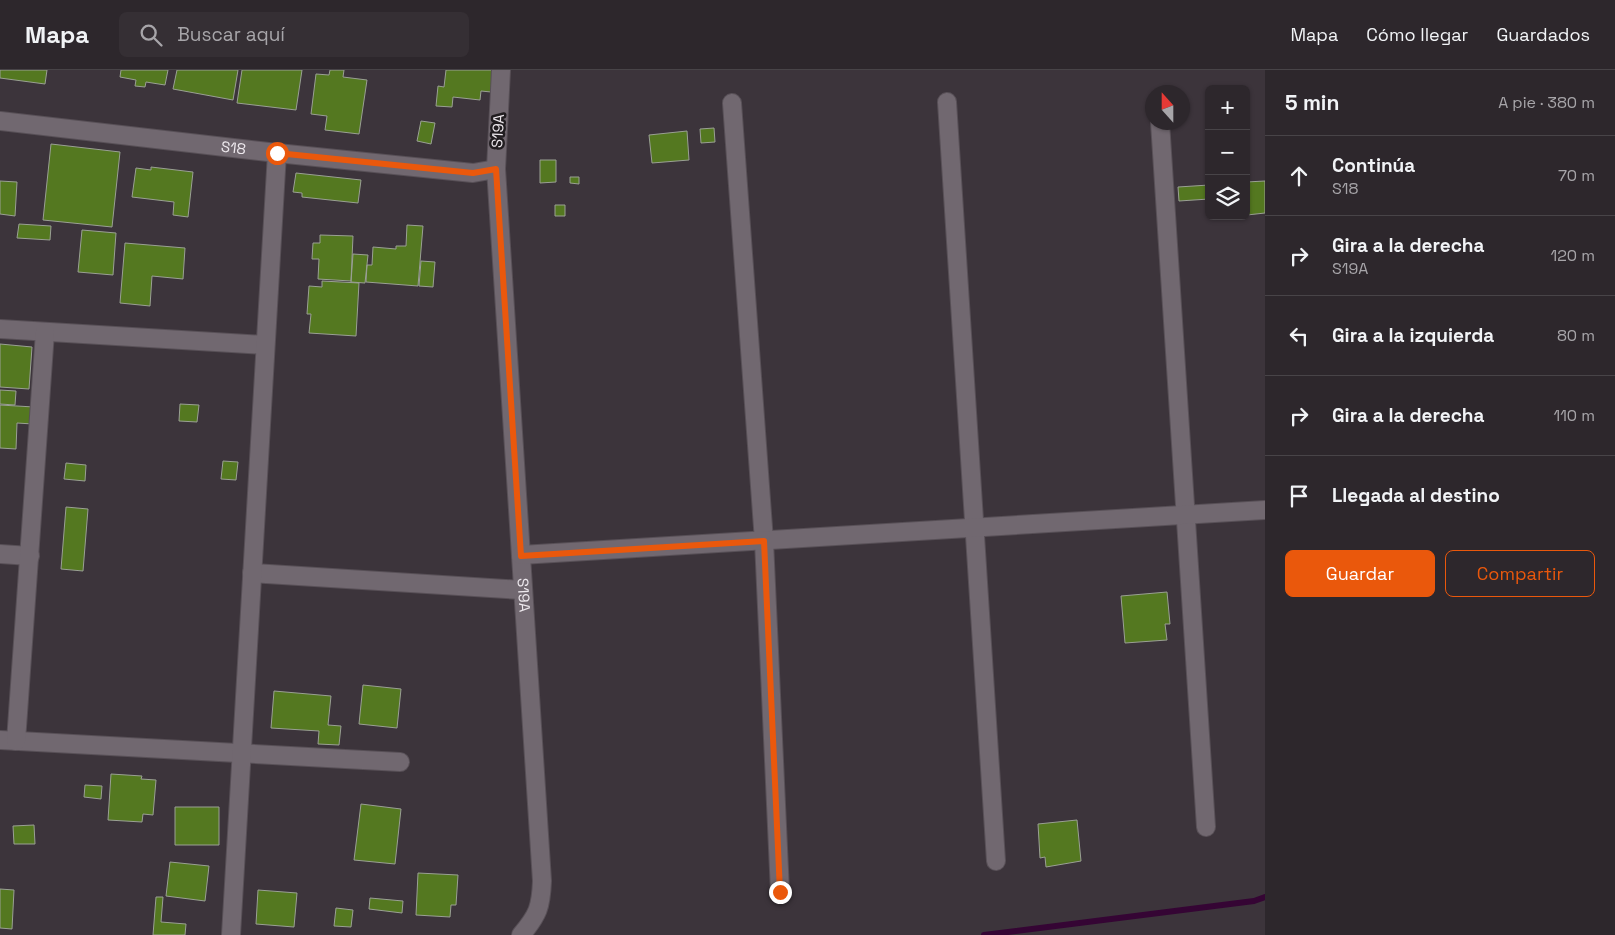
<!DOCTYPE html>
<html lang="es">
<head>
<meta charset="utf-8">
<style>
	body { margin:0; font-family:"Space Grotesk",sans-serif; background:#352f34; color:#f1f3f6 }
	.controls { position:absolute; right:15px; top:15px; display:grid; overflow:hidden; border-radius:8px; box-shadow:0 1px 4px #0004 }
	.controls button { width:45px; height:45px; display:grid; place-items:center; padding:0; border:0; border-bottom:1px solid #484448; background:#2d272c; color:#f1f3f6; font:25px sans-serif }
	.compass { position:absolute; left:1145px; top:15px; width:45px; height:45px; border-radius:50%; background:#2d272c; box-shadow:0 1px 4px #0004; rotate:339deg }
	.stop { position:absolute; width:15px; height:15px; margin:-11px; border:4px solid #ea580c; border-radius:50%; background:#fff }
	.stop.end { background:#ea580c; border-color:#fff; box-shadow:0 1px 5px #0008 }
	.list { margin:0; padding:0; list-style:none }
	h2 { display:flex; justify-content:space-between; align-items:center; height:65px; margin:0; padding:0 20px; font-size:21px }
	h2 small { font-size:16px; font-weight:400; color:#a7a5a9 }
	.list li { display:grid; grid-template-columns:32px 1fr auto; gap:15px; align-items:center; box-sizing:border-box; height:80px; padding:0 20px; border-top:1px solid #484448 }
	.list b { display:block; font-size:19px; white-space:nowrap }
	.list p { margin:0; font-size:16px; white-space:nowrap; color:#a7a5a9 }
	.list em { font-size:16px; font-style:normal; color:#a7a5a9 }
	.actions { display:flex; gap:10px; padding:15px 20px }
	.actions a { flex:1; padding:11px 0; border:1px solid #ea580c; border-radius:8px; text-align:center; font-size:18px; color:#ea580c }
	.actions .main { background:#ea580c; color:#fff }
	.icon { flex:none; width:28px; height:28px; fill:none; stroke:currentColor; stroke-width:2; stroke-linecap:round; stroke-linejoin:round }
	.map { position:relative; flex:none; width:1265px; height:865px; overflow:hidden }
	header { display:flex; align-items:center; gap:30px; box-sizing:border-box; height:70px; padding:0 25px; background:#2d272c; border-bottom:1px solid #484448 }
	header strong { font-size:24px }
	nav { display:flex; gap:28px; margin-inline-start:auto; font-size:18px }
	.search { width:350px; height:45px; background:#352f34; display:flex; align-items:center; gap:12px; box-sizing:border-box; padding:0 18px; border-radius:8px; color:#a7a5a9; font-size:19px }
	main { display:flex }
	aside { flex:1; background:#2d272c }
	.map>svg:first-child { display:block }
</style>
</head>
<body>
<header>
<strong>Mapa</strong>
<div class="search"><svg class="icon" aria-label="search" viewBox="0 0 24 24"><circle cx="10" cy="10" r="6"/><path d="M15 15l6 6"/></svg>Buscar aquí</div>
<nav><a>Mapa</a><a>Cómo llegar</a><a>Guardados</a></nav>
</header>
<main>
<div class="map">
<svg width="1265" height="865" viewBox="0 0 1265 865">
	<rect width="100%" height="100%" fill="#3c343b"/>
	<g fill="none" stroke-linecap="round" stroke-linejoin="round">
		<path stroke="#350534" stroke-width="6" d="M 984,865 L 1254,831 L 1265,827"/>
	</g>
	<path fill="#547820" stroke="#9aa094" d="M 0,0 L 47,0 L 45,14 L 0,8 Z
		M 121,0 L 168,0 L 165,15 L 146,12 L 145,17 L 135,16 L 136,10 L 120,7 Z
		M 177,0 L 238,0 L 233,30 L 173,19 Z
		M 242,0 L 302,0 L 296,40 L 237,33 Z
		M 330,0 L 344,0 L 343,7 L 367,10 L 359,64 L 325,60 L 327,46 L 311,44 L 316,4 L 329,5 Z
		M 446,0 L 493,0 L 491,22 L 481,21 L 480,30 L 453,27 L 452,37 L 436,36 L 438,16 L 444,17 Z
		M 421,51 L 435,53 L 431,74 L 417,71 Z
		M 714,58 L 715,72 L 701,73 L 700,59 Z
		M 687,61 L 689,90 L 652,93 L 649,65 Z
		M 51,74 L 120,82 L 112,157 L 43,150 Z
		M 540,90 L 556,90 L 556,112 L 540,113 Z
		M 151,97 L 193,102 L 188,147 L 173,145 L 174,132 L 132,127 L 136,98 L 151,100 Z
		M 296,103 L 361,110 L 358,133 L 302,127 L 302,123 L 293,122 Z
		M 570,107 L 579,107 L 579,114 L 570,113 Z
		M 0,111 L 17,112 L 15,146 L 0,144 Z
		M 1265,111 L 1265,143 L 1247,145 L 1246,112 Z
		M 1209,115 L 1209,129 L 1179,131 L 1178,117 Z
		M 555,135 L 565,135 L 565,146 L 555,146 Z
		M 19,154 L 51,156 L 50,170 L 17,168 Z
		M 407,155 L 423,156 L 418,216 L 366,212 L 367,195 L 372,195 L 373,177 L 396,179 L 396,176 L 406,176 Z
		M 82,160 L 116,163 L 113,205 L 78,202 Z
		M 320,165 L 353,166 L 351,211 L 318,209 L 319,189 L 312,189 L 313,173 L 320,173 Z
		M 125,173 L 185,178 L 183,209 L 152,206 L 150,236 L 120,233 Z
		M 353,184 L 368,185 L 365,213 L 351,212 Z
		M 421,191 L 435,192 L 433,217 L 419,216 Z
		M 322,211 L 359,213 L 356,266 L 309,263 L 311,244 L 307,244 L 309,216 L 322,217 Z
		M 0,274 L 32,277 L 29,319 L 0,317 Z
		M 0,320 L 16,321 L 15,335 L 0,334 Z
		M 180,334 L 199,335 L 197,352 L 179,351 Z
		M 0,335 L 34,337 L 33,354 L 17,353 L 16,379 L 0,378 Z
		M 223,391 L 238,392 L 236,410 L 221,409 Z
		M 66,393 L 86,395 L 85,411 L 64,409 Z
		M 66,437 L 88,439 L 83,501 L 61,499 Z
		M 1167,522 L 1170,554 L 1165,554 L 1167,570 L 1125,573 L 1121,526 Z
		M 363,615 L 401,619 L 397,658 L 359,654 Z
		M 274,621 L 331,626 L 328,655 L 341,656 L 339,675 L 318,674 L 319,661 L 271,658 Z
		M 111,704 L 142,706 L 141,709 L 156,710 L 153,745 L 143,744 L 142,752 L 108,750 Z
		M 85,715 L 102,716 L 101,729 L 84,727 Z
		M 361,734 L 401,739 L 395,794 L 354,790 Z
		M 175,737 L 219,737 L 219,775 L 175,775 Z
		M 1077,750 L 1081,791 L 1046,797 L 1045,787 L 1040,788 L 1038,754 Z
		M 34,755 L 35,774 L 14,774 L 13,756 Z
		M 170,792 L 209,796 L 205,831 L 166,826 Z
		M 418,803 L 458,805 L 456,835 L 451,835 L 450,847 L 416,845 Z
		M 0,819 L 14,820 L 12,859 L 0,858 Z
		M 258,820 L 297,823 L 294,857 L 256,854 Z
		M 156,827 L 163,827 L 161,852 L 186,854 L 185,865 L 153,865 Z
		M 370,828 L 403,831 L 402,843 L 369,839 Z
		M 336,838 L 353,840 L 351,857 L 334,856 Z"/>
	<g fill="none" stroke-linecap="round" stroke-linejoin="round">
		<defs>
			<g id="minor">
				<path id="s1" d="M 501,0 L 496,99 L 542,811 C 541,837 538,845 521,865"/>
				<path d="M 947,32 L 996,791"/>
				<path d="M 732,33 L 764,471 L 780,822"/>
				<path id="s2" d="M 0,51 L 277,83 L 473,103 L 496,99"/>
				<path d="M 1160,52 L 1206,757"/>
				<path d="M 0,259 L 265,275"/>
				<path d="M 0,484 L 30,486"/>
				<path d="M 521,485 L 1265,440"/>
				<path d="M 252,503 L 522,520"/>
				<path d="M 0,670 L 400,692"/>
				<path d="M 16,671 L 45,262"/>
				<path d="M 231,865 L 277,83"/>
			</g>
		</defs>
		<use href="#minor" stroke="#585057" stroke-width="20"/>
		<use href="#minor" stroke="#716870" stroke-width="18"/>
	</g>
	<g fill="none" stroke-linecap="round" stroke-linejoin="round">
		<path stroke="#ea580c" stroke-width="6" d="M 277,83 L 473,103 L 496,99 L 521,486 L 764,471 L 780,822"/>
	</g>
	<g text-anchor="middle" stroke-width="5" stroke-linejoin="round" paint-order="stroke">
		<g font-size="15" fill="#ede8ed" stroke="#211d20">
			<text transform="translate(498 61) rotate(-87)" y="5">S19A</text>
			<text dy="5" stroke="none"><textPath href="#s2" startOffset="235">S18</textPath></text>
			<text dy="5" stroke="none"><textPath href="#s1" startOffset="526">S19A</textPath></text>
		</g>
	</g>
</svg>
<div class="controls">
<button>+</button>
<button>−</button>
<button><svg class="icon" aria-label="layers" viewBox="0 0 24 24"><path d="M12 4l9 5-9 5-9-5zM3 14l9 5 9-5"/></svg></button>
</div>
<svg class="compass" viewBox="-18 -18 36 36"><path d="M0-13l5 13h-10z" fill="#e53935"/><path d="M0 13l5-13h-10z" fill="#a7a5a9"/></svg>
<div class="stop" style="left:277px;top:83px"></div>
<div class="stop end" style="left:780px;top:822px"></div>
</div>
<aside>
<h2>5 min<small>A pie · 380 m</small></h2>
<ul class="list">
<li><svg class="icon" aria-label="ahead" viewBox="0 0 24 24"><path d="M12 20V5M6 11l6-6 6 6"/></svg><div><b>Continúa</b><p>S18</p></div><em>70 m</em></li>
<li><svg class="icon" aria-label="right" viewBox="0 0 24 24"><path d="M7 20v-9h11M14 6l5 5-5 5"/></svg><div><b>Gira a la derecha</b><p>S19A</p></div><em>120 m</em></li>
<li><svg class="icon" aria-label="left" viewBox="0 0 24 24"><path d="M17 20v-9H6M10 6l-5 5 5 5"/></svg><div><b>Gira a la izquierda</b></div><em>80 m</em></li>
<li><svg class="icon" aria-label="right" viewBox="0 0 24 24"><path d="M7 20v-9h11M14 6l5 5-5 5"/></svg><div><b>Gira a la derecha</b></div><em>110 m</em></li>
<li><svg class="icon" aria-label="arrive" viewBox="0 0 24 24"><path d="M6 21V4h12l-3 4 3 4H6"/></svg><div><b>Llegada al destino</b></div></li>
</ul>
<div class="actions"><a class="main">Guardar</a><a>Compartir</a></div>
</aside>
</main>
</body>
</html>
